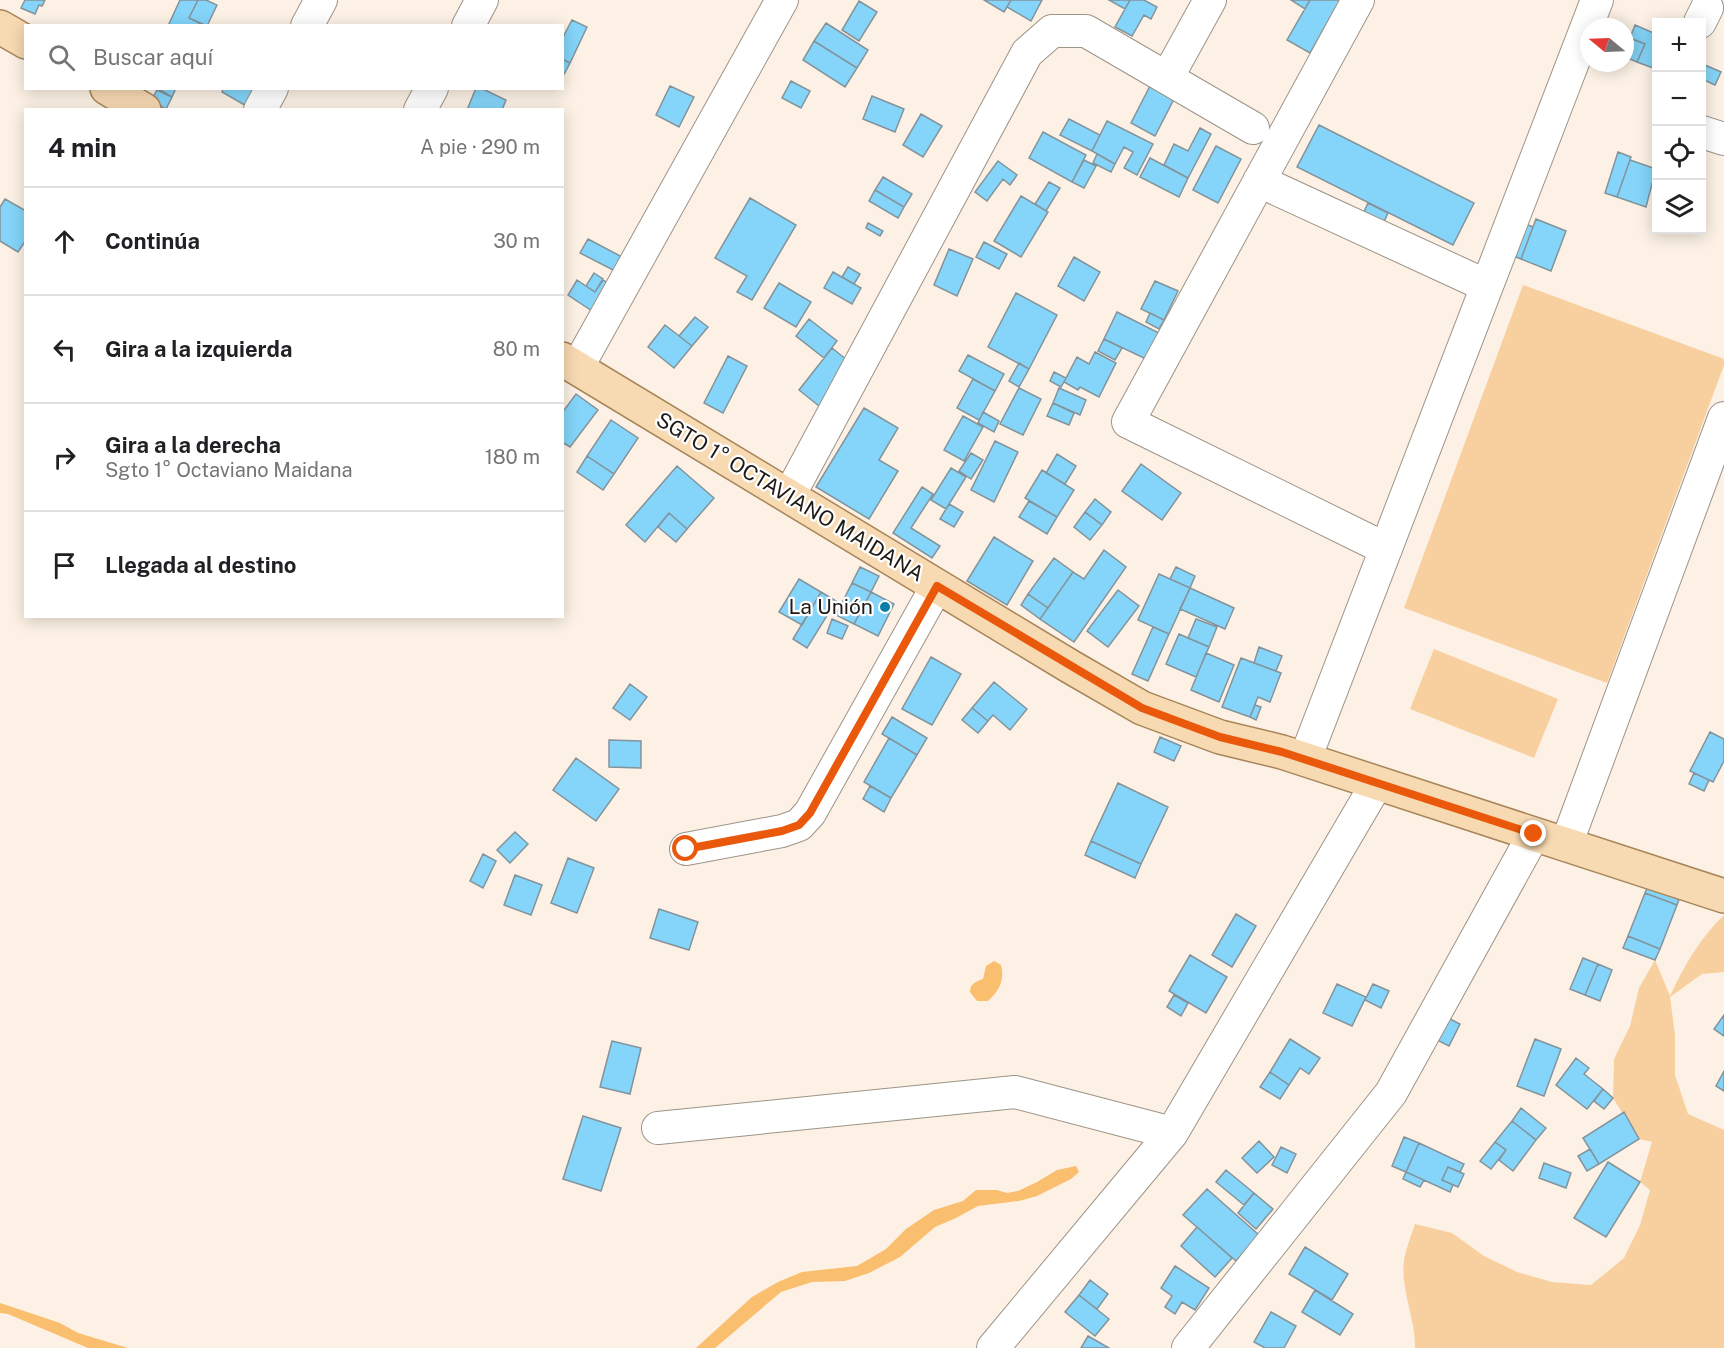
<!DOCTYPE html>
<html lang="es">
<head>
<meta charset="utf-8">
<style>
	body { margin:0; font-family:"Public Sans",sans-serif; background:#f6f6f6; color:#202124 }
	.controls { position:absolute; right:18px; top:18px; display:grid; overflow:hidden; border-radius:0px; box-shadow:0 3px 15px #0003 }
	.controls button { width:54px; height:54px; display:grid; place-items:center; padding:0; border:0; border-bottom:2px solid #e0e0e0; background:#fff; color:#202124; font:30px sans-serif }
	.compass { position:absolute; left:1580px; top:18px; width:54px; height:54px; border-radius:50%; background:#fff; box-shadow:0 3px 15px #0003; rotate:289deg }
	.stop { position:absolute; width:18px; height:18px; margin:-14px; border:4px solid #ea580c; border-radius:50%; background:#fff }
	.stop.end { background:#ea580c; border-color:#fff; box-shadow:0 2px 6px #0008 }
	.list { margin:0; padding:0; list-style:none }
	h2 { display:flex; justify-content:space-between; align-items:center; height:78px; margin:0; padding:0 24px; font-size:26px }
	h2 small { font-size:20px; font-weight:400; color:#757577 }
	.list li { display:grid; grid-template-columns:39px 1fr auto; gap:18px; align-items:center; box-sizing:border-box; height:108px; padding:0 24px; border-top:2px solid #e0e0e0 }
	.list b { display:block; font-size:22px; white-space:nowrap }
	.list p { margin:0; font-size:20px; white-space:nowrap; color:#757577 }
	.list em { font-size:20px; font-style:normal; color:#757577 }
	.icon { flex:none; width:33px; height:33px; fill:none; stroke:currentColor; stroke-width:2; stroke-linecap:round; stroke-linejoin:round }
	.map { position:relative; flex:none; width:1724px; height:1348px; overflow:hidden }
	.search { position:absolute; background:#fff; box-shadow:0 3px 15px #0003; left:24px; top:24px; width:540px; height:66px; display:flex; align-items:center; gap:15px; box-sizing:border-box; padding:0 21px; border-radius:0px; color:#757577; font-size:22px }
	.panel { position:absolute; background:#fff; box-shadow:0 3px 15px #0003; left:24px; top:108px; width:540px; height:510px; border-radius:0px }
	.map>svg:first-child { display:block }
</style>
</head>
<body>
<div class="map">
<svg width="1724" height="1348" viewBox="0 0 1724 1348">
	<rect width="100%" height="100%" fill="#fcf1e4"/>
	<path fill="#f8d0a0" d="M 1523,285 L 1724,359 L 1724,365 L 1607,683 L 1404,608 Z
		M 1434,649 L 1558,699 L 1534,758 L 1410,709 Z
		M 1724,915 L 1724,972 L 1702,974 L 1670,997 L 1675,1035 L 1675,1075 L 1688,1114 L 1724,1130 L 1724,1348 L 1415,1348 C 1416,1319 1400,1290 1404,1260 C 1406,1248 1411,1236 1415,1224 L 1452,1233 L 1484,1256 L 1517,1272 L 1552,1282 L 1591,1285 L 1624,1258 L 1640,1225 L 1650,1190 L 1640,1182 L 1652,1142 L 1639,1139 L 1613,1098 L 1614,1059 L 1630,1026 L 1639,988 L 1655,960 L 1670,996 C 1684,966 1700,938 1724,915 Z"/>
	<path fill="#fabe6f" d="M 994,961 L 1001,965 C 1005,980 999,991 988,1001 L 977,1001 L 970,992 C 970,984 975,982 983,979 L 986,966 Z
		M 1076,1166 L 1079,1172 L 1071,1179 L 1037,1196 L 1019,1201 L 978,1206 L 956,1218 L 935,1227 L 900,1257 L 869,1273 L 845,1281 L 812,1282 L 781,1292 L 715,1348 L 696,1348 L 752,1297 L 778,1282 L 802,1272 L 857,1266 L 886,1249 L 906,1229 L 934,1210 L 963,1201 L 976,1190 L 997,1190 L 1007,1193 L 1018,1191 L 1037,1182 L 1057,1170 Z
		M 0,1303 L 60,1323 L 78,1333 L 128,1348 L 88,1348 L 8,1314 L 0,1313 Z"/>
	<path fill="#84d5f9" stroke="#84939b" stroke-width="1.5" d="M 25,0 L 45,0 L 42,6 L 39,5 L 35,14 L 21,8 Z
		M 180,0 L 198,0 L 189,18 L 205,26 L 168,26 Z
		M 198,0 L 206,0 L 217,5 L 207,26 L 189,18 Z
		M 984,0 L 1011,0 L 1004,12 Z
		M 1011,0 L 1042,0 L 1031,21 L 1007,7 Z
		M 1109,0 L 1130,0 L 1125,9 Z
		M 1130,0 L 1144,0 L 1157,7 L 1151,19 L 1144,15 L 1132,36 L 1115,27 Z
		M 1291,0 L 1310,0 L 1305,9 Z
		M 1310,0 L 1340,0 L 1310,53 L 1287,40 Z
		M 859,1 L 877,12 L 859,41 L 842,30 Z
		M 572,20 L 587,27 L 570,63 L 562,59 L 562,39 Z
		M 826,23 L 868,50 L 857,68 L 814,41 Z
		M 1635,25 L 1656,34 L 1656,60 L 1653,68 L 1637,62 L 1645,44 L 1630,38 Z
		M 1630,38 L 1645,44 L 1637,62 L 1625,57 L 1625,50 Z
		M 814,41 L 857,68 L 845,87 L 803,60 Z
		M 562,59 L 570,63 L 562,78 Z
		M 1705,65 L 1721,72 L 1715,85 L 1702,79 Z
		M 791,81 L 810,91 L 801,108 L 782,98 Z
		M 670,86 L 694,97 L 679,127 L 656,115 Z
		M 1150,86 L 1174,99 L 1155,136 L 1131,123 Z
		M 157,88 L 176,88 L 172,97 Z
		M 224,88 L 258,88 L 248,107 L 222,92 Z
		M 476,88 L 481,88 L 506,100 L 502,110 L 467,110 Z
		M 157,90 L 172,97 L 166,109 L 151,101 Z
		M 872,96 L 904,109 L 895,132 L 863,119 Z
		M 921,114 L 942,126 L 923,157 L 903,145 Z
		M 1069,119 L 1100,135 L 1092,151 L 1060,135 Z
		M 1107,121 L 1153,144 L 1137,175 L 1124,168 L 1133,152 L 1124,147 L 1115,164 L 1092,151 Z
		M 1319,125 L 1474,203 L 1453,245 L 1297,167 Z
		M 1200,128 L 1211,134 L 1188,178 L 1164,165 L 1174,144 L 1188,151 Z
		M 1043,132 L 1086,155 L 1072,182 L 1029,158 Z
		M 1216,146 L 1241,159 L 1218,203 L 1193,190 Z
		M 1618,152 L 1631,157 L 1617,197 L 1605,193 Z
		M 1097,154 L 1115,164 L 1111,172 L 1093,163 Z
		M 1150,158 L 1188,178 L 1179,197 L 1140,177 Z
		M 1084,160 L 1096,166 L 1084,188 L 1072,182 Z
		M 1630,160 L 1656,169 L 1646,207 L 1617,197 Z
		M 998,161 L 1017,175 L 1010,185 L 1003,179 L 987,201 L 975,192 Z
		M 883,177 L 912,194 L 904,207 L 875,190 Z
		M 1049,182 L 1060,188 L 1046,211 L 1035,204 Z
		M 875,190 L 904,207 L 898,218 L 869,201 Z
		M 1021,196 L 1048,212 L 1021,257 L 994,241 Z
		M 750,198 L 796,225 L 752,300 L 737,292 L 747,276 L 715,258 Z
		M 5,199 L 26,211 L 26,240 L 18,252 L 0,241 L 0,207 Z
		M 1368,203 L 1388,213 L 1381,228 L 1361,218 Z
		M 1536,219 L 1566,231 L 1551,271 L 1521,259 Z
		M 868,223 L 883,231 L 880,236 L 866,228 Z
		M 1523,223 L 1533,227 L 1521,259 L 1511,255 Z
		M 588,239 L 624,258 L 617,272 L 580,253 Z
		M 984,242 L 1007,254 L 999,269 L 976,257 Z
		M 949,249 L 973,259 L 957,296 L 934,285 Z
		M 1074,257 L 1100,272 L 1084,301 L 1058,286 Z
		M 848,267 L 860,274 L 854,284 L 842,277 Z
		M 833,272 L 861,288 L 852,304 L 824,288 Z
		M 594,273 L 603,279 L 595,292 L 586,286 Z
		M 577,280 L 595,292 L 603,280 L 609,284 L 592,311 L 568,295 Z
		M 1155,281 L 1178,291 L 1164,320 L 1141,309 Z
		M 779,283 L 811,302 L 796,327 L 764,308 Z
		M 1016,293 L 1057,315 L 1029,369 L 988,347 Z
		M 1117,312 L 1161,334 L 1148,360 L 1104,339 Z
		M 1150,313 L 1164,320 L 1159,329 L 1146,322 Z
		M 695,317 L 708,327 L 692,346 L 679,336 Z
		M 809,319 L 837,341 L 824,358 L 796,336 Z
		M 665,325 L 692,346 L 674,368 L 648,347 Z
		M 1104,339 L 1122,348 L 1115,360 L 1098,351 Z
		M 832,348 L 852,364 L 819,406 L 799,390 Z
		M 1095,352 L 1116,363 L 1099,397 L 1080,387 L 1078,390 L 1064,382 L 1077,357 L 1089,364 Z
		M 968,355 L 1004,374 L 995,391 L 959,371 Z
		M 728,356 L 747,366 L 723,413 L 704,403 Z
		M 1019,363 L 1029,369 L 1019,387 L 1009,381 Z
		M 1054,372 L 1066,378 L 1061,387 L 1050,381 Z
		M 973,379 L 995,391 L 979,420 L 957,408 Z
		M 1019,388 L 1041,399 L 1023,435 L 1000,424 Z
		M 1059,388 L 1086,400 L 1080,415 L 1053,403 Z
		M 576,394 L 598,410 L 570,447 L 562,442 L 562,413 Z
		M 1053,403 L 1074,413 L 1069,425 L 1047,416 Z
		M 864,408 L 898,428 L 879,460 L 898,471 L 869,519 L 816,487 Z
		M 983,412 L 999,421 L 994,432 L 978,423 Z
		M 963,416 L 983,427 L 964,461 L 944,450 Z
		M 611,420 L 638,438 L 614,474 L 587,456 Z
		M 995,441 L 1018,452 L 994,502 L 971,490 Z
		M 971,453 L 983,460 L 971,479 L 959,471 Z
		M 1057,454 L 1076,466 L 1065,484 L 1046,473 Z
		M 587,456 L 614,474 L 603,490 L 577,472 Z
		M 1141,464 L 1181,493 L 1162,520 L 1122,491 Z
		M 677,466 L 714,498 L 687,529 L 669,513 L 645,542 L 626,525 Z
		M 951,468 L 966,477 L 946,509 L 931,500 Z
		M 1042,470 L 1074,490 L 1057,517 L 1025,498 Z
		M 922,487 L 933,494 L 911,528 L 940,546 L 932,558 L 893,533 Z
		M 1095,499 L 1111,512 L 1102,525 L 1085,512 Z
		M 1029,501 L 1057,517 L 1047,534 L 1019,517 Z
		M 949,504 L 963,512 L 954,527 L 940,519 Z
		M 1085,512 L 1102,525 L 1090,540 L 1074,527 Z
		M 669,513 L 687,529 L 676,542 L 658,527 Z
		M 994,537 L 1033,561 L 1007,605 L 967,581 Z
		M 1104,550 L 1126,567 L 1074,642 L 1040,619 L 1073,572 L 1084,579 Z
		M 1054,558 L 1073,572 L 1048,608 L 1028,594 Z
		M 860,567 L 879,576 L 871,592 L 852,583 Z
		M 1176,567 L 1195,576 L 1190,588 L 1170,579 Z
		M 1159,574 L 1190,588 L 1169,634 L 1138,620 Z
		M 799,579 L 821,592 L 802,625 L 779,612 Z
		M 852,583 L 871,592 L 854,624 L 836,615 Z
		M 1190,588 L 1234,608 L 1225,629 L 1180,609 Z
		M 1118,590 L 1139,606 L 1108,647 L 1087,631 Z
		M 821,592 L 836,601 L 807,648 L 793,639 Z
		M 871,592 L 894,604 L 878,636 L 854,624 Z
		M 1028,594 L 1048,608 L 1040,619 L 1021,605 Z
		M 832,619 L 848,626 L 842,639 L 827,633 Z
		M 1196,619 L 1217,627 L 1209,647 L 1188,638 Z
		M 1153,627 L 1169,634 L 1148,681 L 1132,674 Z
		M 1179,634 L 1209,647 L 1196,677 L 1166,664 Z
		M 1259,647 L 1282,656 L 1276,671 L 1254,663 Z
		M 1206,653 L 1234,665 L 1219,702 L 1191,690 Z
		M 931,657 L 961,674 L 932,725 L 902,709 Z
		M 1241,658 L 1281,673 L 1270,702 L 1258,697 L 1250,717 L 1222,707 Z
		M 994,682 L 1027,709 L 1010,730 L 993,715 L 988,721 L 972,708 Z
		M 630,684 L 647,697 L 630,720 L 613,708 Z
		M 1255,705 L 1261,707 L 1256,720 L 1250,717 Z
		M 972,708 L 988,721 L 978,733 L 962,720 Z
		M 892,717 L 927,738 L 917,755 L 882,734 Z
		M 1710,732 L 1724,739 L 1724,761 L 1713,782 L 1690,771 Z
		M 1160,737 L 1181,746 L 1174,761 L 1154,752 Z
		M 889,738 L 917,755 L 891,798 L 864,782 Z
		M 609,740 L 641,741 L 641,768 L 609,767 Z
		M 576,758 L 619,789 L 596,821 L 553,790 Z
		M 1694,773 L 1709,780 L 1704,791 L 1689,784 Z
		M 1118,783 L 1168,807 L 1141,864 L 1091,841 Z
		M 870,786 L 891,798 L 884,812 L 863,799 Z
		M 515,832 L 528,844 L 510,863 L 497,850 Z
		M 1091,841 L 1141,864 L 1135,878 L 1085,855 Z
		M 483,854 L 496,861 L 483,888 L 470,881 Z
		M 568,858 L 594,868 L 577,913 L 551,903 Z
		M 515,875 L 542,885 L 531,915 L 504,905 Z
		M 1651,878 L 1682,891 L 1677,905 L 1645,893 Z
		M 1645,893 L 1677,905 L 1660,949 L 1628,936 Z
		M 659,909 L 698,922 L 689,950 L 650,938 Z
		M 1236,914 L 1256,926 L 1232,967 L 1212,955 Z
		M 1628,936 L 1660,949 L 1655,960 L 1623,948 Z
		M 1190,955 L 1227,977 L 1206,1013 L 1169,991 Z
		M 1583,958 L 1598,964 L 1585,995 L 1570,989 Z
		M 1598,964 L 1612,970 L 1600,1001 L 1585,995 Z
		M 1337,984 L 1366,997 L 1352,1026 L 1323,1013 Z
		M 1373,984 L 1389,991 L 1381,1008 L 1365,1000 Z
		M 1174,995 L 1188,1003 L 1181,1016 L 1167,1007 Z
		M 1724,1015 L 1724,1036 L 1714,1029 Z
		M 1448,1018 L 1460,1024 L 1449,1046 L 1437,1040 Z
		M 1290,1039 L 1320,1058 L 1309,1074 L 1300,1068 L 1289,1085 L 1270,1072 Z
		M 1535,1039 L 1561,1049 L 1544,1096 L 1517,1086 Z
		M 612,1041 L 641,1048 L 630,1094 L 600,1087 Z
		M 1576,1058 L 1589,1068 L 1584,1074 L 1603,1089 L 1587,1109 L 1556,1085 Z
		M 1724,1071 L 1724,1091 L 1716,1086 Z
		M 1270,1072 L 1289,1085 L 1280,1099 L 1260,1087 Z
		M 1603,1089 L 1613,1098 L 1604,1109 L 1594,1101 Z
		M 1521,1108 L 1546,1128 L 1536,1140 L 1512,1121 Z
		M 1624,1112 L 1639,1139 L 1599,1164 L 1583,1138 Z
		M 583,1116 L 621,1128 L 601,1191 L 563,1179 Z
		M 1512,1121 L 1536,1140 L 1513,1171 L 1499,1160 L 1506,1150 L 1495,1142 Z
		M 1404,1137 L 1419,1143 L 1406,1172 L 1392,1166 Z
		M 1259,1141 L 1274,1157 L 1257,1173 L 1242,1158 Z
		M 1495,1142 L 1506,1150 L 1491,1169 L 1480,1161 Z
		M 1419,1143 L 1464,1164 L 1460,1172 L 1448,1167 L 1442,1180 L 1453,1185 L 1450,1192 L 1406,1172 Z
		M 1281,1147 L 1296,1154 L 1287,1173 L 1272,1165 Z
		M 1590,1149 L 1599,1164 L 1587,1171 L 1578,1156 Z
		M 1608,1162 L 1640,1182 L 1606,1237 L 1574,1218 Z
		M 1544,1163 L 1571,1173 L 1566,1188 L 1539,1178 Z
		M 1448,1167 L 1464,1174 L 1458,1187 L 1442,1180 Z
		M 1226,1170 L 1254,1193 L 1244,1205 L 1216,1182 Z
		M 1406,1172 L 1424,1180 L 1420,1187 L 1403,1179 Z
		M 1207,1189 L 1259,1235 L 1236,1261 L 1183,1215 Z
		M 1254,1193 L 1273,1209 L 1256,1229 L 1238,1213 Z
		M 1197,1227 L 1232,1258 L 1215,1277 L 1181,1246 Z
		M 1305,1247 L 1348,1274 L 1332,1300 L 1289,1274 Z
		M 1175,1266 L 1209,1288 L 1195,1310 L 1182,1302 L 1175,1314 L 1165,1307 L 1172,1296 L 1161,1288 Z
		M 1090,1280 L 1108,1294 L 1097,1309 L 1079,1295 Z
		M 1315,1290 L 1353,1314 L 1340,1335 L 1302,1312 Z
		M 1079,1295 L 1109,1319 L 1095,1336 L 1065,1312 Z
		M 1271,1312 L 1296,1326 L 1284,1348 L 1265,1348 L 1254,1342 Z
		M 1088,1336 L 1109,1348 L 1081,1348 Z"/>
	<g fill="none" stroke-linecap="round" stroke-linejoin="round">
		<defs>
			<path id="minor" d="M 1358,0 L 1128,422 L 1386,549
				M 1700,22 L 1707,8
				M 307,26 L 321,0
				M 468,26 L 482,0
				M 1167,78 L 1210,0
				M 260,110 L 272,88
				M 420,110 L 432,88
				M 1702,132 L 1724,139
				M 1259,181 L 1487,286
				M 577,368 L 782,0
				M 789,496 L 1027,53 L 1052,31 L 1086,31 L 1253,128
				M 1305,759 L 1597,0
				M 1566,845 L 1724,418
				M 686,849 L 782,831 L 799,825 L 810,813 L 937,586
				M 658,1128 L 1015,1092 L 1172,1133
				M 993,1348 L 1172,1133 L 1377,783
				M 1188,1348 L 1391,1093 L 1534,834"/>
			<path id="major" d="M 0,27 L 26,42
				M 107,88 L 144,110
				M 562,359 L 1071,667 L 1142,708 L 1220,737 L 1282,752 L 1724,896"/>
		</defs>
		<use href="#minor" stroke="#9d9387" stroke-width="34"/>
		<use href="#major" stroke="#a78559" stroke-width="36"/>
		<use href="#minor" stroke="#fff" stroke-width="32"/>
		<use href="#major" stroke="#f7d9b2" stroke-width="33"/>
	</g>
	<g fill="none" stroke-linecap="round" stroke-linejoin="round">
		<path stroke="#ea580c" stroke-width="8" d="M 686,849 L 782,831 L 799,825 L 810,813 L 937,586 L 1142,708 L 1220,737 L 1282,752 L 1534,834"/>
	</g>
	<circle fill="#077fa6" stroke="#fff" stroke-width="2" cx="885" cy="607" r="6"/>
	<g text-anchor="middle" stroke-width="4.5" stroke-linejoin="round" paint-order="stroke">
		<g font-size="21" fill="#1e1a15" stroke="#fff">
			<text transform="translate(790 497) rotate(31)" y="7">SGTO 1° OCTAVIANO MAIDANA</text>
		</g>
		<g font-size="21" fill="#1e1a15" stroke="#fff" text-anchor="end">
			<text x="873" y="614">La Unión</text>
		</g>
	</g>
</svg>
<div class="controls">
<button>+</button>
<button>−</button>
<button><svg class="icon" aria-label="locate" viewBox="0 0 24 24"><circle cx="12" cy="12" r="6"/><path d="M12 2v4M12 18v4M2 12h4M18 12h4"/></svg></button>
<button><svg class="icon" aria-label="layers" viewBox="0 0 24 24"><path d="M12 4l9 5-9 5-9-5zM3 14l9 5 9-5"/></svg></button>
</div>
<svg class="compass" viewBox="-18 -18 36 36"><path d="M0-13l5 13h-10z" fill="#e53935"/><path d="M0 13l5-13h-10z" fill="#757577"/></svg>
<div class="stop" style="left:686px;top:849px"></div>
<div class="stop end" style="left:1534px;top:834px"></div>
<div class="search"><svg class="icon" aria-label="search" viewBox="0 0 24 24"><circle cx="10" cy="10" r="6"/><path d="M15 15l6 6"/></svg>Buscar aquí</div>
<section class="panel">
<h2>4 min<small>A pie · 290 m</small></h2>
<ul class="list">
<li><svg class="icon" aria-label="ahead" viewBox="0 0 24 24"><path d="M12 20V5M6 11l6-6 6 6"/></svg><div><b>Continúa</b></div><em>30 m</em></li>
<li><svg class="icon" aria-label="left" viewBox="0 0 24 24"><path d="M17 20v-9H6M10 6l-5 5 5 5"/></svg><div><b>Gira a la izquierda</b></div><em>80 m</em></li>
<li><svg class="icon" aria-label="right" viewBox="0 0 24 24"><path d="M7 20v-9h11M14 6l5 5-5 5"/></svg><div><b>Gira a la derecha</b><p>Sgto 1° Octaviano Maidana</p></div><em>180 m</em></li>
<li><svg class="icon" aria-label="arrive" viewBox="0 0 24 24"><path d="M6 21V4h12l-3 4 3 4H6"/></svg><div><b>Llegada al destino</b></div></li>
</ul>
</section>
</div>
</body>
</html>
